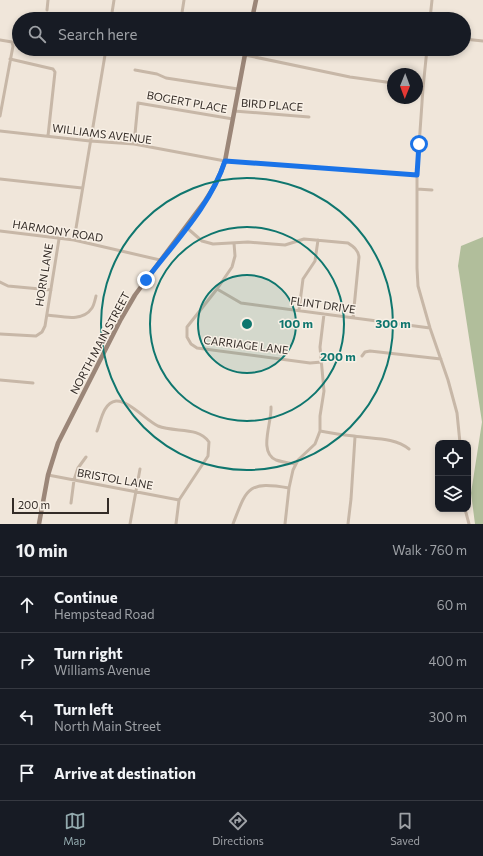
<!DOCTYPE html>
<html lang="en">
<head>
<meta charset="utf-8">
<style>
	body { margin:0; font-family:Commissioner,sans-serif; background:#20242c; color:#f1f3f6 }
	.controls { position:absolute; right:12px; bottom:12px; display:grid; overflow:hidden; border-radius:8px; box-shadow:0 2px 6px #0003 }
	.controls button { width:36px; height:36px; display:grid; place-items:center; padding:0; border:0; border-bottom:1px solid #363941; background:#171b24; color:#f1f3f6; font:20px sans-serif }
	.compass { position:absolute; left:387px; top:68px; width:36px; height:36px; border-radius:50%; background:#171b24; box-shadow:0 2px 6px #0003; rotate:181deg }
	.scale { position:absolute; left:12px; bottom:10px; width:97px; box-sizing:border-box; padding-left:4px; border:2px solid #342c27; border-top:0; font-size:11px; line-height:14px; white-space:nowrap; color:#342c27; -webkit-text-stroke:3px #f8f0e6; paint-order:stroke }
	.stop { position:absolute; width:12px; height:12px; margin:-9px; border:3px solid #1a73e8; border-radius:50%; background:#fff }
	.stop.end { background:#1a73e8; border-color:#fff; box-shadow:0 1px 4px #0008 }
	.list { margin:0; padding:0; list-style:none }
	h2 { display:flex; justify-content:space-between; align-items:center; height:52px; margin:0; padding:0 16px; font-size:17px }
	h2 small { font-size:13px; font-weight:400; color:#9ea1a6 }
	.list li { display:grid; grid-template-columns:26px 1fr auto; gap:12px; align-items:center; box-sizing:border-box; height:56px; padding:0 16px; border-top:1px solid #363941 }
	.list b { display:block; font-size:15px; white-space:nowrap }
	.list p { margin:0; font-size:13px; white-space:nowrap; color:#9ea1a6 }
	.list em { font-size:13px; font-style:normal; color:#9ea1a6 }
	.icon { flex:none; width:22px; height:22px; fill:none; stroke:currentColor; stroke-width:2; stroke-linecap:round; stroke-linejoin:round }
	.map { position:relative; flex:none; width:483px; height:524px; overflow:hidden }
	.search { position:absolute; background:#171b24; box-shadow:0 2px 6px #0003; left:12px; right:12px; top:12px; height:44px; display:flex; align-items:center; gap:10px; box-sizing:border-box; padding:0 14px; border-radius:22px; color:#9ea1a6; font-size:15px }
	.sheet { height:276px; background:#171b24 }
	nav { display:flex; justify-content:space-around; align-items:center; box-sizing:border-box; height:56px; border-top:1px solid #363941; background:#171b24; font-size:11px; color:#9ea1a6 }
	nav a { display:grid; justify-items:center; gap:2px }
	nav .on { color:#92a9ad }
	.map>svg:first-child { display:block }
</style>
</head>
<body>
<div class="map">
<svg width="483" height="524" viewBox="0 0 483 524">
	<rect width="100%" height="100%" fill="#f0e6da"/>
	<path fill="#b1be9b" d="M 483,237 L 483,524 L 475,524 L 471,493 L 482,422 L 458,266 L 461,246 Z"/>
	<g fill="none" stroke-linecap="round" stroke-linejoin="round">
		<path stroke="#c7b7a7" stroke-width="3" d="M 47,10 L 48,0
			M 111,19 L 114,0
			M 181,19 L 184,0
			M 430,19 L 432,0
			M 464,39 L 483,41
			M 0,40 L 12,42 L 13,46 L 0,116
			M 427,49 L 423,88 L 417,175 L 417,268 L 418,286 L 430,328 L 448,380 L 457,413 L 460,443
			M 245,55 L 350,77 L 393,83
			M 10,59 L 53,69 L 55,72 L 48,136
			M 135,70 L 157,74 L 166,78 L 238,89
			M 234,111 L 309,117
			M 0,131 L 90,141 L 134,144 L 225,161 L 417,175
			M 134,144 L 138,103 L 233,119
			M 0,179 L 82,188
			M 417,189 L 432,190
			M 186,227 L 202,241 L 213,244 L 248,242 L 285,245 L 304,239 L 348,243 C 354,247 358,250 359,257 L 353,318
			M 0,231 L 74,240 L 160,260
			M 74,240 L 106,49
			M 234,243 L 235,256 L 232,267 L 217,289 L 187,327 L 187,337 L 191,344 L 197,348 L 310,363 L 322,362
			M 0,282 L 8,286 L 51,290
			M 217,289 L 241,303 L 430,328
			M 299,310 L 303,279 L 315,261 L 318,240
			M 47,315 C 61,316 82,323 92,308 C 94,305 95,300 96,296
			M 0,334 L 36,336 L 42,332 L 45,326 L 59,239
			M 362,356 L 365,352 L 370,351 L 441,359
			M 0,380 L 33,383
			M 271,407 C 272,423 258,452 276,460 C 282,462 289,463 295,464
			M 97,431 C 101,421 103,403 116,401 C 128,400 146,420 158,426 C 175,433 198,426 209,442 L 208,456 L 179,500 L 176,524
			M 320,431 C 331,433 343,435 354,436 C 372,439 394,437 409,449
			M 48,475 L 179,500
			M 71,503 L 74,480 L 78,468 L 86,457
			M 465,509 L 469,524
			M 130,524 L 140,469
			M 233,524 C 247,488 247,481 289,488
			M 285,524 L 289,488 L 293,470 L 298,460 L 315,444 L 320,431 L 320,416 L 324,391 L 320,347 L 324,314
			M 348,524 L 351,499 L 355,437"/>
		<path stroke="#9b8678" stroke-width="4.5" d="M 252,19 L 256,0
			M 39,524 L 48,475 L 58,443 L 121,319 L 135,295 L 146,280 L 205,201 C 214,188 220,176 225,161 L 246,49"/>
	</g>
	<g fill="none" stroke-linecap="round" stroke-linejoin="round">
		<path stroke="#1a73e8" stroke-width="5" d="M 146,280 C 174,243 211,205 225,161 L 417,175 L 419,144"/>
	</g>
	<circle cx="247" cy="324" r="49" fill="#0f766e" fill-opacity=".12"/>
	<g fill="none" stroke="#0f766e" stroke-width="2">
		<circle cx="247" cy="324" r="49"/>
		<circle cx="247" cy="324" r="97"/>
		<circle cx="247" cy="324" r="146"/>
	</g>
	<g text-anchor="middle" stroke-width="3" stroke-linejoin="round" paint-order="stroke">
		<g font-size="11" fill="#342c27" stroke="#f8f0e6">
			<text transform="translate(187 102) rotate(10)" y="4">BOGERT PLACE</text>
			<text transform="translate(272 105) rotate(4)" y="4">BIRD PLACE</text>
			<text transform="translate(102 134) rotate(7)" y="4">WILLIAMS AVENUE</text>
			<text transform="translate(58 231) rotate(9)" y="4">HARMONY ROAD</text>
			<text transform="translate(44 275) rotate(-81)" y="4">HORN LANE</text>
			<text transform="translate(323 305) rotate(8)" y="4">FLINT DRIVE</text>
			<text transform="translate(100 343) rotate(-62)" y="4">NORTH MAIN STREET</text>
			<text transform="translate(246 345) rotate(7)" y="4">CARRIAGE LANE</text>
			<text transform="translate(115 479) rotate(10)" y="4">BRISTOL LANE</text>
		</g>
	</g>
	<circle cx="247" cy="324" r="6" fill="#0f766e" stroke="#f8f0e6" stroke-width="2"/>
	<g font-size="12" text-anchor="middle" font-weight="bold" fill="#0f766e" stroke="#f8f0e6" stroke-width="3" stroke-linejoin="round" paint-order="stroke">
		<text x="296" y="328">100 m</text>
		<text x="393" y="328">300 m</text>
		<text x="338" y="361">200 m</text>
	</g>
</svg>
<div class="controls">
<button><svg class="icon" aria-label="locate" viewBox="0 0 24 24"><circle cx="12" cy="12" r="6"/><path d="M12 2v4M12 18v4M2 12h4M18 12h4"/></svg></button>
<button><svg class="icon" aria-label="layers" viewBox="0 0 24 24"><path d="M12 4l9 5-9 5-9-5zM3 14l9 5 9-5"/></svg></button>
</div>
<svg class="compass" viewBox="-18 -18 36 36"><path d="M0-13l5 13h-10z" fill="#e53935"/><path d="M0 13l5-13h-10z" fill="#9ea1a6"/></svg>
<div class="scale">200 m</div>
<div class="stop" style="left:419px;top:144px"></div>
<div class="stop end" style="left:146px;top:280px"></div>
<div class="search"><svg class="icon" aria-label="search" viewBox="0 0 24 24"><circle cx="10" cy="10" r="6"/><path d="M15 15l6 6"/></svg>Search here</div>
</div>
<section class="sheet">
<h2>10 min<small>Walk · 760 m</small></h2>
<ul class="list">
<li><svg class="icon" aria-label="ahead" viewBox="0 0 24 24"><path d="M12 20V5M6 11l6-6 6 6"/></svg><div><b>Continue</b><p>Hempstead Road</p></div><em>60 m</em></li>
<li><svg class="icon" aria-label="right" viewBox="0 0 24 24"><path d="M7 20v-9h11M14 6l5 5-5 5"/></svg><div><b>Turn right</b><p>Williams Avenue</p></div><em>400 m</em></li>
<li><svg class="icon" aria-label="left" viewBox="0 0 24 24"><path d="M17 20v-9H6M10 6l-5 5 5 5"/></svg><div><b>Turn left</b><p>North Main Street</p></div><em>300 m</em></li>
<li><svg class="icon" aria-label="arrive" viewBox="0 0 24 24"><path d="M6 21V4h12l-3 4 3 4H6"/></svg><div><b>Arrive at destination</b></div></li>
</ul>
</section>
<nav>
<a class="on"><svg class="icon" aria-label="map" viewBox="0 0 24 24"><path d="M3 6l6-2 6 2 6-2v14l-6 2-6-2-6 2zM9 4v14M15 6v14"/></svg>Map</a>
<a><svg class="icon" aria-label="directions" viewBox="0 0 24 24"><path d="M12 3l9 9-9 9-9-9zM9 14v-3h6M13 9l2 2-2 2"/></svg>Directions</a>
<a><svg class="icon" aria-label="saved" viewBox="0 0 24 24"><path d="M7 4h10v16l-5-4-5 4z"/></svg>Saved</a>
</nav>
</body>
</html>
